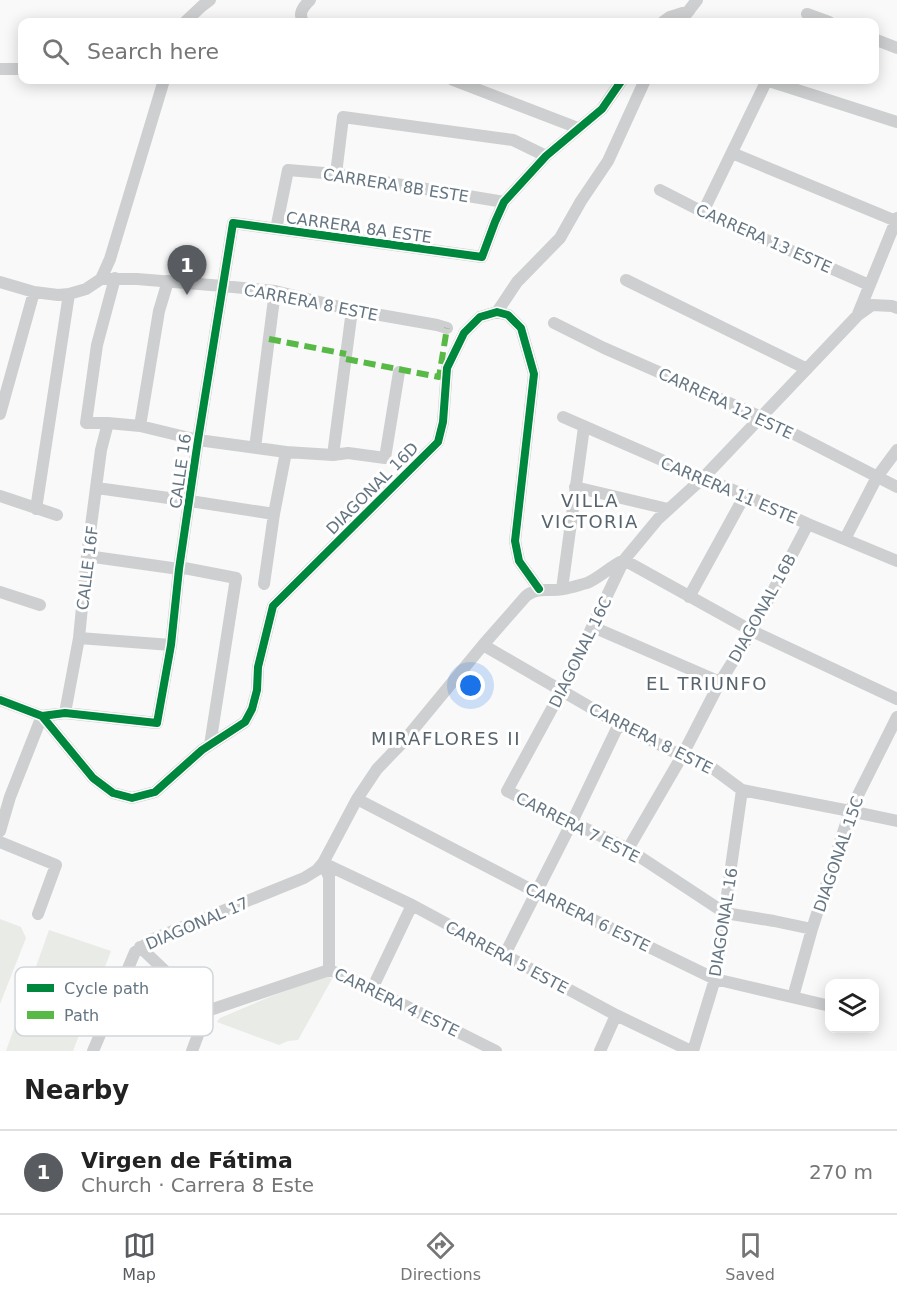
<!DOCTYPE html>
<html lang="en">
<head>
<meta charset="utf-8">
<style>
	body { margin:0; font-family:"DejaVu Sans",sans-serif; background:#f2f2f2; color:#222 }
	.controls { position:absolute; right:18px; bottom:18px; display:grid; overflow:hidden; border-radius:12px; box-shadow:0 3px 15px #0003 }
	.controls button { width:54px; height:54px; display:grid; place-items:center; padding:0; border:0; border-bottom:2px solid #e0e0e0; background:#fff; color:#222; font:30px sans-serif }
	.you { position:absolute; left:471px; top:686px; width:21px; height:21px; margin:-15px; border:4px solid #fff; border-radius:50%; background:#1a73e8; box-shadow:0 0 0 9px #1a73e833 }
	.badge { display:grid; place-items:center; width:39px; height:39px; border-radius:50%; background:#585c60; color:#fff; font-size:20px; font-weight:700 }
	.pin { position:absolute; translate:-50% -50px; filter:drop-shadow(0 2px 3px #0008) }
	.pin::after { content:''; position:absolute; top:32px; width:21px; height:18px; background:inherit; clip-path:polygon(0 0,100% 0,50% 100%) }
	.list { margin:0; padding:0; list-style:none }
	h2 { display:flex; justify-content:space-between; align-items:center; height:78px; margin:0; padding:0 24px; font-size:26px }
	h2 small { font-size:20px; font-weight:400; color:#767676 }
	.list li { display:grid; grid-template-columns:39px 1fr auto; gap:18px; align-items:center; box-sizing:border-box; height:84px; padding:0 24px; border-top:2px solid #e0e0e0 }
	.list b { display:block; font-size:22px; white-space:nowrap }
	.list p { margin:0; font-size:20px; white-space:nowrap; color:#767676 }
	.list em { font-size:20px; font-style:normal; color:#767676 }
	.icon { flex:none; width:33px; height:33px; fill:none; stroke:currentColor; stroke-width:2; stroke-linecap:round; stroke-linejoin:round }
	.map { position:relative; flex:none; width:897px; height:1051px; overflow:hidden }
	.search { position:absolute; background:#fff; box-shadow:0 3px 15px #0003; left:18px; right:18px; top:18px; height:66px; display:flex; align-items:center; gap:15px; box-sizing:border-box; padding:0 21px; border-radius:12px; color:#767676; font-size:22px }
	.sheet { height:162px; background:#fff }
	nav { display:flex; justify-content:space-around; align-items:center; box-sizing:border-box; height:84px; border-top:2px solid #e0e0e0; background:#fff; font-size:16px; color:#767676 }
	nav a { display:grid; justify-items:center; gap:3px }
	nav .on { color:#585c60 }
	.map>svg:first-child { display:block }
</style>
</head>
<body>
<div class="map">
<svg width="897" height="1051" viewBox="0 0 897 1051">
	<rect width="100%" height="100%" fill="#f9f9f9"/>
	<path fill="#e8ebe6" d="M 0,919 L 21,927 L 26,938 L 0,1004 Z
		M 49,930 L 111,951 L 73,1051 L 6,1051 Z
		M 327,976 L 332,979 L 298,1040 L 288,1041 L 279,1045 L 217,1022 L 220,1018 L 272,996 Z"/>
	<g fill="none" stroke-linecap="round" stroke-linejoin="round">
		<path stroke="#cecfd0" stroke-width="12" d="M 807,14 L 829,22
			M 185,22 L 202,6 L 210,0
			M 303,22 C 298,13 303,7 310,0
			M 663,22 L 670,17 L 689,11
			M 680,22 L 697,0
			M 874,39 L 897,48
			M 0,69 L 22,69
			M 453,80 L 578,128
			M 732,153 L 896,221
			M 336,174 L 343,117 L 513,140 L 546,156
			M 660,190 L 703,212 L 869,285
			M 703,212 L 765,84 L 769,81 L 897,122
			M 276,229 L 288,170 L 336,174 L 504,202
			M 115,278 L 97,345 L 86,423 L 108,423 L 140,426 L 198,440 L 286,452 L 333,455 L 348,453 L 385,458 L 399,372
			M 101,279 L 110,259 L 164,80
			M 626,280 L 807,369
			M 0,282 L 34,292 L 58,295 L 69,294 L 86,289 L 101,279 L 137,279 L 223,286 L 275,291 L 352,310 L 437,325 L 447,328
			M 497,312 L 517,282 L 560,238 L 581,201 L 608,161 L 645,80
			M 858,314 L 897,218
			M 554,323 L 604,348 L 761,417 L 897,487
			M 0,414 L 34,292
			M 563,417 L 687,471 L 745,495 L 808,524 L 897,561
			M 140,426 L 159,311 L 168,281
			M 255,448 L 275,291
			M 333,455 L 352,310
			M 575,487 L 668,509
			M 97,488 L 190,501 L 274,514
			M 0,496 L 57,515
			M 36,509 L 69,294
			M 845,539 L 877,477 L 897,450
			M 87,556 L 179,569
			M 179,567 L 236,578 L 210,745
			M 264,584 L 274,514 L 286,452
			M 562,589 L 584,427
			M 0,592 L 40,605
			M 689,597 L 745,495
			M 593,627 L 720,682
			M 79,638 L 171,645
			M 483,645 L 619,724 L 682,756 L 711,767 L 742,790 L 850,811 L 897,821
			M 0,700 L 42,716 L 93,778 L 113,793 L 132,798 L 155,792 L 202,750 L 245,722 L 252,709 L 257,690 L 258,667 L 273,606 L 438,442 L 443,422 L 447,368 L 464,333 L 480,317 L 497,312 L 508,315 L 521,328 L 534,374 L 515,541 L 519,561 L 539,589
			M 65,713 L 79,638 L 87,556 L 101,450 L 108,423
			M 42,716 L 65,713 L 157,723 L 171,645 L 179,569 L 198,440 L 233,223 L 482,257 L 495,222 L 504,202 L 546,156 L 602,109 L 622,80
			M 357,799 L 536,892 L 715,979 L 830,1006
			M 0,831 L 10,797 L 42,716
			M 0,842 L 56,865 L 38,914
			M 628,849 L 682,756 L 720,682 L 752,631 L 808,524
			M 323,863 L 412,905 L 616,1015 L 691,1051
			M 323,863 L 329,877 L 329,970
			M 812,929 L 774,921 L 725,913 L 628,849 L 507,791 L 562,690 L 624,560 L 658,519 L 703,478 L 858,315 L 872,305 L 892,306 L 897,308
			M 140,947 L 207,1011
			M 504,956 L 572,822 L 619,724
			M 329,970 L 350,978 L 496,1051
			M 372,989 L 412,905
			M 793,997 L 812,929 L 850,811 L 897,717
			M 93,1051 L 135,952 L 153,939 L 304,878 L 317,870 L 323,863 L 357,799 L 377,769 L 403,742 L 483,645 L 526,596 C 539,586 548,592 563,589 C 571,588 579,585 587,583 C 599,578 611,566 624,560 L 752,631 L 897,699
			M 192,1051 L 207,1011 L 329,970
			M 600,1051 L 616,1015
			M 693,1051 L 715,979 L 742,790"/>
		<path stroke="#58b947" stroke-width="6" stroke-dasharray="12 6" stroke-linecap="butt" d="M 269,339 L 346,354
			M 346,359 L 439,377 L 447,328"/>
		<defs>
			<path id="cycleway" d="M 0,700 L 42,716 L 93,778 L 113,793 L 132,798 L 155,792 L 202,750 L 245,722 L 252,709 L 257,690 L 258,667 L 273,606 L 438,442 L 443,422 L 447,368 L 464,333 L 480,317 L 497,312 L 508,315 L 521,328 L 534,374 L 515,541 L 519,561 L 539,589
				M 42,716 L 65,713 L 157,723 L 171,645 L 179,569 L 198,440 L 233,223 L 482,257 L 495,222 L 504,202 L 546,156 L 602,109 L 622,80"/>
		</defs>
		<use href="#cycleway" stroke="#fff" stroke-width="11"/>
		<use href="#cycleway" stroke="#00873e" stroke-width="8"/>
	</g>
	<g text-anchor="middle" stroke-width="6" stroke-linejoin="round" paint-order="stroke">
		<g font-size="16" fill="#657683" stroke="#fff">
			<text transform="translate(396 185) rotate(9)" y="6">CARRERA 8B ESTE</text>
			<text transform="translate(359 227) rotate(8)" y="6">CARRERA 8A ESTE</text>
			<text transform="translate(764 238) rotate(24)" y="6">CARRERA 13 ESTE</text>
			<text transform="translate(311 302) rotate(11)" y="6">CARRERA 8 ESTE</text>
			<text transform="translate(726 403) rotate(25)" y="6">CARRERA 12 ESTE</text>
			<text transform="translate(180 471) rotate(-82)" y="6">CALLE 16</text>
			<text transform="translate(372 488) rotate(-45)" y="6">DIAGONAL 16D</text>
			<text transform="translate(729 490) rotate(23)" y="6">CARRERA 11 ESTE</text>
			<text transform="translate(87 568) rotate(-83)" y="6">CALLE 16F</text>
			<text transform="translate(762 608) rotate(-61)" y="6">DIAGONAL 16B</text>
			<text transform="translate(580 652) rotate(-64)" y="6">DIAGONAL 16C</text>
			<text transform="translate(651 738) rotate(27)" y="6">CARRERA 8 ESTE</text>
			<text transform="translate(578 827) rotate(27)" y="6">CARRERA 7 ESTE</text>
			<text transform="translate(838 854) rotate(-71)" y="6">DIAGONAL 15C</text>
			<text transform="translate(588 917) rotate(26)" y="6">CARRERA 6 ESTE</text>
			<text transform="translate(723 922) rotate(-81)" y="6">DIAGONAL 16</text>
			<text transform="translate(197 923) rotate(-23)" y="6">DIAGONAL 17</text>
			<text transform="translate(507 957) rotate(28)" y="6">CARRERA 5 ESTE</text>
			<text transform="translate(397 1002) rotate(26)" y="6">CARRERA 4 ESTE</text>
		</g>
		<g font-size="18" letter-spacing="1.5" fill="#57646e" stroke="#fff">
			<text x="590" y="507">VILLA<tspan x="590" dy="21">VICTORIA</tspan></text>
			<text x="707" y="690">EL TRIUNFO</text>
			<text x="446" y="745">MIRAFLORES II</text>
		</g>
	</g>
	<rect x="15" y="967" width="198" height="69" rx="9" fill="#fff" stroke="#d1d6da" stroke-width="1.5"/>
	<rect x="27" y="984" width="27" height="8" fill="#00873e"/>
	<rect x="27" y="1011" width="27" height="8" fill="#58b947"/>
	<g font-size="16" fill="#657683">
		<text x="64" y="994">Cycle path</text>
		<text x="64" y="1021">Path</text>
	</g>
</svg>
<div class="controls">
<button><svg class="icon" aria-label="layers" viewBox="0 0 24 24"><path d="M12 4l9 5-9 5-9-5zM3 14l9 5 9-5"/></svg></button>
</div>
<div class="you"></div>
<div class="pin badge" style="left:187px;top:295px">1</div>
<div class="search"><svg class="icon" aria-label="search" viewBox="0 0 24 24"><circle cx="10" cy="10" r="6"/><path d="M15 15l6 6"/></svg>Search here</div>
</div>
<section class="sheet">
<h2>Nearby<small></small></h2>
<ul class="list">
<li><span class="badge">1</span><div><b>Virgen de Fátima</b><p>Church · Carrera 8 Este</p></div><em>270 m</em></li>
</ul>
</section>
<nav>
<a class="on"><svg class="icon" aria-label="map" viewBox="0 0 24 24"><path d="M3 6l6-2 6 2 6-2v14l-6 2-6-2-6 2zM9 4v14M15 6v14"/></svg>Map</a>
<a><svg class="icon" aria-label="directions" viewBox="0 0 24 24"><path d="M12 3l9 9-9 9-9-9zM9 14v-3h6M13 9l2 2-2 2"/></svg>Directions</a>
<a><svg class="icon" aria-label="saved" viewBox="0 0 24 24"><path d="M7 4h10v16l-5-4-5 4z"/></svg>Saved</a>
</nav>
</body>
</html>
